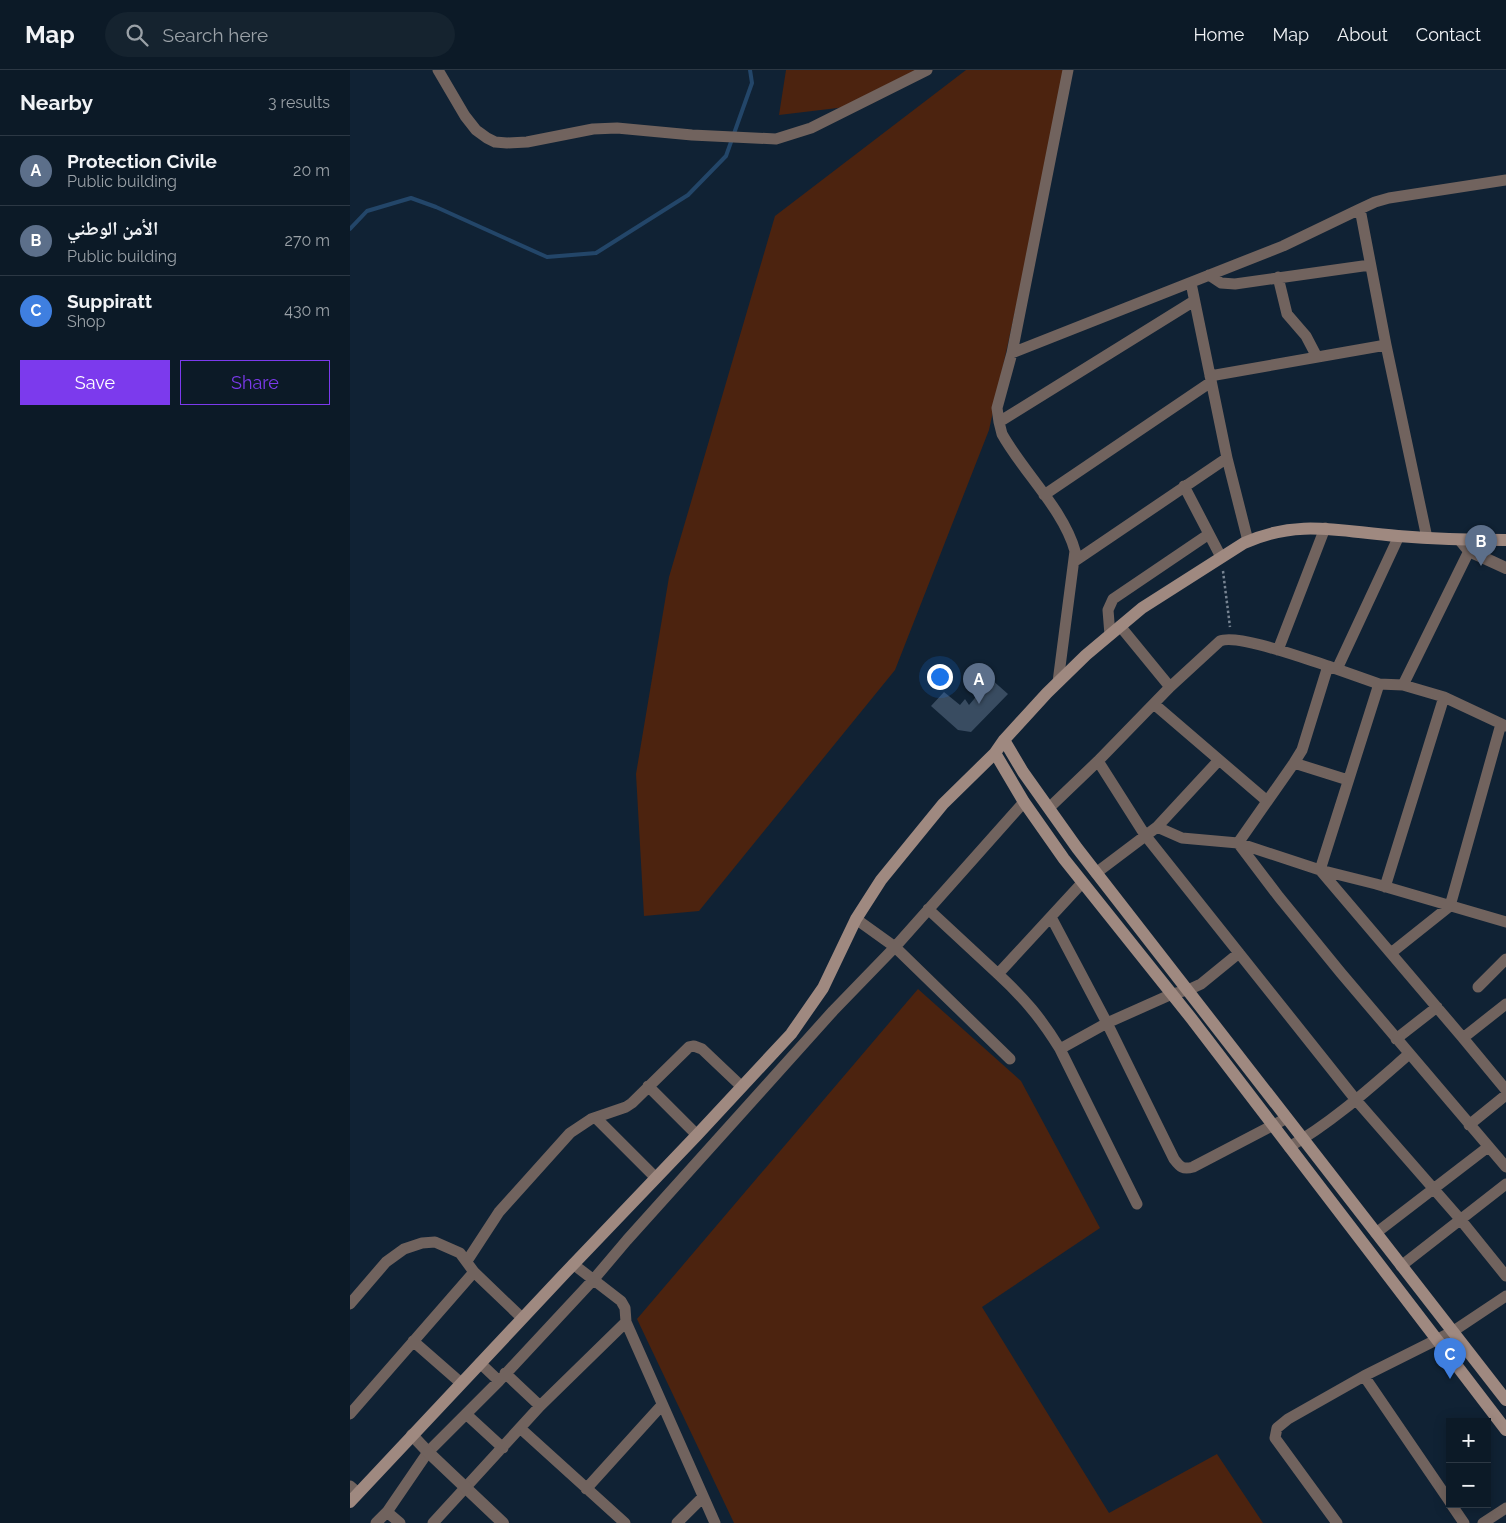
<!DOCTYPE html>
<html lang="en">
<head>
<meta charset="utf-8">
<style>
	body { margin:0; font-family:Raleway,"Noto Naskh Arabic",sans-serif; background:#15232f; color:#f1f3f6 }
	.controls { position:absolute; right:15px; bottom:15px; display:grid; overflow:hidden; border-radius:0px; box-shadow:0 2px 12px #0003 }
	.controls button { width:45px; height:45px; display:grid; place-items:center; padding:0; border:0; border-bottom:1px solid #2c3844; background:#0c1a27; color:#f1f3f6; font:25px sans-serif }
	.you { position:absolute; left:589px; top:606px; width:18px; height:18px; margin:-12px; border:4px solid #fff; border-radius:50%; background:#1a73e8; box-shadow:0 0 0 8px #1a73e833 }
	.badge { display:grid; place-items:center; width:32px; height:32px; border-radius:50%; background:#7c3aed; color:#fff; font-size:16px; font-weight:700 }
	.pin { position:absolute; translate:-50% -41px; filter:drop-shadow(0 1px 2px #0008) }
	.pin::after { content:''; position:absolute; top:26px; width:18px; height:15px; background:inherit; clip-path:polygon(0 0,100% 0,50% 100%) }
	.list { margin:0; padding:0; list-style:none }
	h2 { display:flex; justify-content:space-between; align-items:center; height:65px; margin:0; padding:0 20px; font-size:21px }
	h2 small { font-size:16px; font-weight:400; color:#9aa1a7 }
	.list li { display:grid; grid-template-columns:32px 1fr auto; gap:15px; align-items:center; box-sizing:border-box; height:70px; padding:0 20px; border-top:1px solid #2c3844 }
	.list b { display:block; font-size:19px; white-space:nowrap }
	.list p { margin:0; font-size:16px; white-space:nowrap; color:#9aa1a7 }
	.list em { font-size:16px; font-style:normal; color:#9aa1a7 }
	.actions { display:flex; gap:10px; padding:15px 20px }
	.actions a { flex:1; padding:11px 0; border:1px solid #7c3aed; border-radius:0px; text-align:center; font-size:18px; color:#7c3aed }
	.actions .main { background:#7c3aed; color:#fff }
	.icon { flex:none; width:28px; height:28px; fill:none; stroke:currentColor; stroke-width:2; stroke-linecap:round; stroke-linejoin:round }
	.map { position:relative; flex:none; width:1156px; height:1453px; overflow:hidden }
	header { display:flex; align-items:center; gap:30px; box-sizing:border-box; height:70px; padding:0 25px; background:#0c1a27; border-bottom:1px solid #2c3844 }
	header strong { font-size:24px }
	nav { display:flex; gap:28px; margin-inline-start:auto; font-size:18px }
	.search { width:350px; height:45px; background:#15232f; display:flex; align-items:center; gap:12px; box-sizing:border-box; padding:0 18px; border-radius:28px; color:#9aa1a7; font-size:19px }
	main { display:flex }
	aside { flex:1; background:#0c1a27 }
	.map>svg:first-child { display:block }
</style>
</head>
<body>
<header>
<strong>Map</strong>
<div class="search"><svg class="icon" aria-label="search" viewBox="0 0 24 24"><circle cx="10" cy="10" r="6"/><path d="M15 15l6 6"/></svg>Search here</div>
<nav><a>Home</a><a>Map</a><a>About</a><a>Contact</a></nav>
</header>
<main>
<aside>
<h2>Nearby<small>3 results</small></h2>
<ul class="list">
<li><span class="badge" style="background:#5c6f8a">A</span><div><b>Protection Civile</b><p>Public building</p></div><em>20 m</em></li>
<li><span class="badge" style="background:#5c6f8a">B</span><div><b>الأمن الوطني</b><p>Public building</p></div><em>270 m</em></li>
<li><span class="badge" style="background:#3f7fe0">C</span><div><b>Suppiratt</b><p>Shop</p></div><em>430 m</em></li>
</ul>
<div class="actions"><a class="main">Save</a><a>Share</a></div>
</aside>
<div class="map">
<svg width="1156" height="1453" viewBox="0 0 1156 1453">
	<rect width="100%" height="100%" fill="#102234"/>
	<path fill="#4c230f" d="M 436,0 L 583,0 L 521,34 L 429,45 Z
		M 616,0 L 718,0 L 639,360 L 545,600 L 349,841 L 294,846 L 286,704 L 319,507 L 425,146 Z
		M 568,919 L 671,1011 L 750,1158 L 632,1237 L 759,1443 L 867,1384 L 913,1453 L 384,1453 L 287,1249 Z"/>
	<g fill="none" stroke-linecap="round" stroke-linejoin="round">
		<path stroke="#234669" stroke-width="4" d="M 0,159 L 17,141 L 61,128 L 86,137 L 197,187 L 246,183 L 338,125 L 376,86 L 402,13 L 400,0"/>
	</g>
	<path fill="#394c61" d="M 641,609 L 658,624 L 621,662 L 608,660 L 581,636 L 594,622 L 610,635 L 615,629 L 619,635 Z"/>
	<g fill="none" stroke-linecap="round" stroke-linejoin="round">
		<path stroke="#788593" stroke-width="2.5" stroke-dasharray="2.5 2.5" stroke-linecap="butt" d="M 873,501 L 880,557"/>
		<path stroke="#71635e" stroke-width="11" d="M 88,0 L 115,46 L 126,60 L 137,68 L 145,72 L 157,73 L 177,72 L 243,59 L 267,58 L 342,65 L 426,69 L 461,58 L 577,0
			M 1010,139 L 1025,132 L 1039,128 L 1156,110
			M 859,205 L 871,213 L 885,214 L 1020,195
			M 928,207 L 937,244 L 956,266 L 967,287
			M 841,213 L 877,388 L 898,471
			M 662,283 L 933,176 L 1010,139 L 1036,275 L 1077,468
			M 860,306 L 1036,275
			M 649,352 L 844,231
			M 834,416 L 871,487
			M 694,425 L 861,312
			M 725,491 L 877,388
			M 770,556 L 820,617
			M 760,565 L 758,540 L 763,529 L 859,464
			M 928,580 L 975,458
			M 978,596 L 1029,614 L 1053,615 L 1094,627 L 1156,656
			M 987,599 L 1049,466
			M 708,612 L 725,481 C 714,440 673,402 652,364 L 649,352 L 647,338 L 662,283 L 718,0
			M 1029,614 L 970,800 L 1113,968 L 1156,934
			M 1053,615 L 1119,481
			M 804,634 L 917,731
			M 748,691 L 795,765 L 1006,1030 L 1110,1149 L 1156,1206
			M 944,693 L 998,710
			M 699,738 L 748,691 L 820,617 L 870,571 C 887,563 958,590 978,596 L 952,680 L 944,693 L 888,773 L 929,827 L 991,903 L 1156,1097
			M 807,757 L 832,768 L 888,773 L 970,800 L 1026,814 L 1156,852
			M 746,803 L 807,757 L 869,690
			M 732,813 L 648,904 C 674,928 691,948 710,979 L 757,953 L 822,924 L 838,920 L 851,914 L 889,883
			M 1035,817 L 1094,627
			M 578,839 L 648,904
			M 701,847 L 757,953 L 824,1089 C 830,1097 833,1100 843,1097 L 937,1048
			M 506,849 L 545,877 L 660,989
			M 1041,883 L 1100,836 L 1151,654
			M 1128,917 L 1156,889
			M 1113,968 L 1156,1020
			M 1046,969 L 1087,937
			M 710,979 L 787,1134
			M 298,1016 L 347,1065
			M 246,1048 L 306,1108
			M 1119,1055 L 1156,1025
			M 939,1077 C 983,1052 1021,1017 1059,984
			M 1026,1163 L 1138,1077
			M 117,1191 L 149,1142 L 220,1063 L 241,1049 L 276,1037 L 282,1033 L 339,977 L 344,976 L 352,979 L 391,1016
			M 223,1194 L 271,1231 L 275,1238 L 276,1252
			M 1051,1196 L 1156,1114
			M 0,1234 L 36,1192 L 54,1179 L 72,1173 L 85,1172 L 110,1183 L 124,1202 L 172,1248
			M 63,1271 L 111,1313
			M 130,1293 L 149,1311
			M 155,1303 L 190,1336
			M 1014,1306 L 1100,1432
			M 0,1344 L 124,1202
			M 116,1344 L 153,1378
			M 170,1358 L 275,1453
			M 0,1416 L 8,1423
			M 236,1419 L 312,1335
			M 1101,1434 L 1114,1453
			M 37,1442 L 50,1453
			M 26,1453 L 37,1442 L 78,1382 L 149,1311 L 244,1209 L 277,1170 L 483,941 L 545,877 L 674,732
			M 83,1453 L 190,1336 L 276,1252 L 365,1453
			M 327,1453 L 353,1427
			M 987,1453 L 925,1368 L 927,1358 L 938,1349 L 1014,1306 L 1102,1262 L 1156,1226
			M 1133,1453 L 1156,1438"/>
		<path stroke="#71635e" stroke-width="12" d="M 1110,470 L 1119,481 L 1156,498
			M 62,1365 L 78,1382 L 153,1453"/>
		<path stroke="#9f8980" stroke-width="12" d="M 654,670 L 673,702 L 727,778 L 1156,1330
			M 645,683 L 674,732 L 714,789 L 841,948 L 1156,1360
			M 0,1432 L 216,1202 L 347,1065 L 441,964 L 473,918 L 506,849 L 531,810 L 593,734 L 645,683 L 654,670 L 697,623 L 736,585 L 792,538 L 894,473 C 950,448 991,462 1048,466 C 1084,469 1120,470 1156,470"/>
	</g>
</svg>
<div class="controls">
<button>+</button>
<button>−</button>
</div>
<div class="you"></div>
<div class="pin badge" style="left:629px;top:634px;background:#5c6f8a">A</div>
<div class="pin badge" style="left:1131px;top:496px;background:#5c6f8a">B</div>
<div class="pin badge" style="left:1100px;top:1309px;background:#3f7fe0">C</div>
</div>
</main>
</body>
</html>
